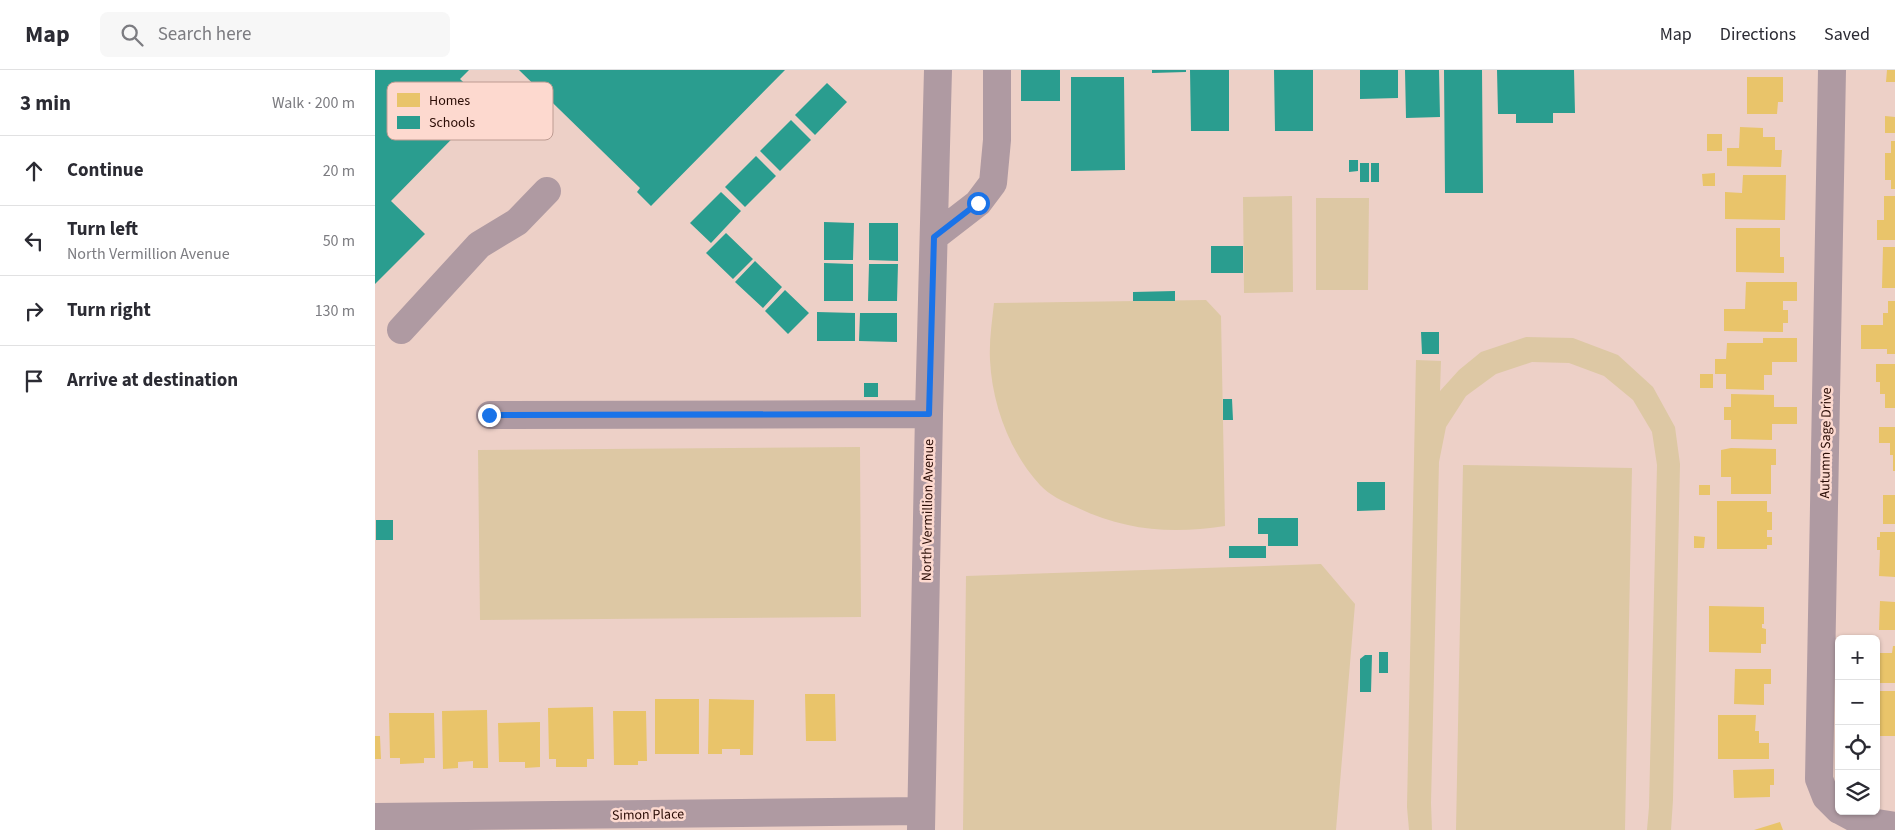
<!DOCTYPE html>
<html lang="en">
<head>
<meta charset="utf-8">
<style>
	body { margin:0; font-family:"Source Sans 3",sans-serif; background:#f7f7f7; color:#2b2b33 }
	.controls { position:absolute; right:15px; bottom:15px; display:grid; overflow:hidden; border-radius:8px; box-shadow:0 1px 4px #0004 }
	.controls button { width:45px; height:45px; display:grid; place-items:center; padding:0; border:0; border-bottom:1px solid #e1e1e2; background:#fff; color:#2b2b33; font:25px sans-serif }
	.stop { position:absolute; width:15px; height:15px; margin:-11px; border:4px solid #1a73e8; border-radius:50%; background:#fff }
	.stop.end { background:#1a73e8; border-color:#fff; box-shadow:0 1px 5px #0008 }
	.list { margin:0; padding:0; list-style:none }
	h2 { display:flex; justify-content:space-between; align-items:center; height:65px; margin:0; padding:0 20px; font-size:21px }
	h2 small { font-size:16px; font-weight:400; color:#7c7c81 }
	.list li { display:grid; grid-template-columns:32px 1fr auto; gap:15px; align-items:center; box-sizing:border-box; height:70px; padding:0 20px; border-top:1px solid #e1e1e2 }
	.list b { display:block; font-size:19px; white-space:nowrap }
	.list p { margin:0; font-size:16px; white-space:nowrap; color:#7c7c81 }
	.list em { font-size:16px; font-style:normal; color:#7c7c81 }
	.icon { flex:none; width:28px; height:28px; fill:none; stroke:currentColor; stroke-width:2; stroke-linecap:round; stroke-linejoin:round }
	.map { position:relative; flex:none; width:1520px; height:760px; overflow:hidden }
	header { display:flex; align-items:center; gap:30px; box-sizing:border-box; height:70px; padding:0 25px; background:#fff; border-bottom:1px solid #e1e1e2 }
	header strong { font-size:24px }
	nav { display:flex; gap:28px; margin-inline-start:auto; font-size:18px }
	.search { width:350px; height:45px; background:#f7f7f7; display:flex; align-items:center; gap:12px; box-sizing:border-box; padding:0 18px; border-radius:8px; color:#7c7c81; font-size:19px }
	main { display:flex }
	aside { flex:1; background:#fff }
	.map>svg:first-child { display:block }
</style>
</head>
<body>
<header>
<strong>Map</strong>
<div class="search"><svg class="icon" aria-label="search" viewBox="0 0 24 24"><circle cx="10" cy="10" r="6"/><path d="M15 15l6 6"/></svg>Search here</div>
<nav><a>Map</a><a>Directions</a><a>Saved</a></nav>
</header>
<main>
<aside>
<h2>3 min<small>Walk · 200 m</small></h2>
<ul class="list">
<li><svg class="icon" aria-label="ahead" viewBox="0 0 24 24"><path d="M12 20V5M6 11l6-6 6 6"/></svg><div><b>Continue</b></div><em>20 m</em></li>
<li><svg class="icon" aria-label="left" viewBox="0 0 24 24"><path d="M17 20v-9H6M10 6l-5 5 5 5"/></svg><div><b>Turn left</b><p>North Vermillion Avenue</p></div><em>50 m</em></li>
<li><svg class="icon" aria-label="right" viewBox="0 0 24 24"><path d="M7 20v-9h11M14 6l5 5-5 5"/></svg><div><b>Turn right</b></div><em>130 m</em></li>
<li><svg class="icon" aria-label="arrive" viewBox="0 0 24 24"><path d="M6 21V4h12l-3 4 3 4H6"/></svg><div><b>Arrive at destination</b></div></li>
</ul>
</aside>
<div class="map">
<svg width="1520" height="760" viewBox="0 0 1520 760">
	<rect width="100%" height="100%" fill="#edd0c7"/>
	<path fill="#ddc8a4" d="M 917,126 L 918,222 L 869,223 L 868,127 Z
		M 941,128 L 994,128 L 993,220 L 941,220 Z
		M 831,230 L 846,246 L 850,456 C 797,464 750,461 701,437 C 689,432 674,425 665,415 C 635,383 617,334 615,290 C 614,271 617,252 619,233 Z
		M 1151,267 L 1198,268 L 1243,285 L 1278,317 L 1300,357 L 1305,394 L 1298,730 L 1296,760 L 1272,760 L 1274,737 L 1282,395 L 1277,362 L 1258,330 L 1229,306 L 1194,293 L 1157,292 L 1121,304 L 1091,326 L 1071,357 L 1064,392 L 1056,733 L 1057,760 L 1034,760 L 1032,737 L 1041,290 L 1066,291 L 1065,321 L 1084,300 L 1106,282 Z
		M 485,377 L 486,547 L 105,550 L 103,380 Z
		M 1088,395 L 1257,398 L 1250,760 L 1081,760 Z
		M 946,494 L 980,534 L 961,760 L 588,760 L 591,506 Z"/>
	<path fill="#e9c46a" d="M 1512,0 L 1520,0 L 1520,12 L 1511,12 Z
		M 1372,7 L 1408,7 L 1408,32 L 1403,32 L 1402,44 L 1372,44 Z
		M 1510,46 L 1520,47 L 1520,63 L 1510,63 Z
		M 1365,57 L 1388,58 L 1388,67 L 1400,67 L 1400,80 L 1407,80 L 1406,97 L 1352,96 L 1352,78 L 1364,78 Z
		M 1332,64 L 1347,64 L 1347,81 L 1332,81 Z
		M 1516,71 L 1520,71 L 1520,119 L 1516,119 L 1516,110 L 1510,110 L 1510,83 L 1516,83 Z
		M 1340,103 L 1340,116 L 1328,116 L 1327,104 Z
		M 1368,105 L 1411,105 L 1410,150 L 1350,149 L 1350,122 L 1367,123 Z
		M 1509,126 L 1520,126 L 1520,170 L 1502,170 L 1502,150 L 1509,150 Z
		M 1361,158 L 1405,158 L 1405,187 L 1409,187 L 1409,203 L 1361,202 Z
		M 1508,177 L 1520,177 L 1520,218 L 1507,218 Z
		M 1371,212 L 1422,212 L 1422,231 L 1408,231 L 1408,240 L 1413,240 L 1413,253 L 1408,253 L 1408,262 L 1349,261 L 1349,239 L 1370,239 Z
		M 1513,231 L 1520,231 L 1520,284 L 1512,284 L 1512,279 L 1486,279 L 1486,255 L 1508,255 L 1508,243 L 1513,243 Z
		M 1388,268 L 1422,268 L 1422,292 L 1397,292 L 1397,305 L 1389,305 L 1389,320 L 1351,319 L 1351,304 L 1340,304 L 1340,289 L 1351,289 L 1352,273 L 1388,273 Z
		M 1501,294 L 1520,294 L 1520,338 L 1510,338 L 1510,324 L 1505,324 L 1505,312 L 1501,312 Z
		M 1325,304 L 1338,304 L 1338,318 L 1325,318 Z
		M 1356,324 L 1399,325 L 1399,337 L 1422,337 L 1422,354 L 1397,354 L 1397,370 L 1356,369 L 1356,350 L 1349,350 L 1349,337 L 1356,337 Z
		M 1504,357 L 1520,357 L 1520,401 L 1518,401 L 1518,385 L 1515,385 L 1515,373 L 1504,373 Z
		M 1356,378 L 1401,379 L 1401,395 L 1396,395 L 1396,424 L 1356,424 L 1356,407 L 1346,407 L 1346,380 Z
		M 1324,415 L 1335,415 L 1335,425 L 1324,425 Z
		M 1508,425 L 1520,425 L 1520,454 L 1508,454 Z
		M 1342,431 L 1392,431 L 1392,442 L 1397,442 L 1397,460 L 1392,460 L 1392,467 L 1397,467 L 1397,475 L 1392,475 L 1392,479 L 1342,479 Z
		M 1505,462 L 1520,462 L 1520,507 L 1504,506 L 1505,480 L 1502,480 L 1502,467 L 1505,467 Z
		M 1319,466 L 1330,467 L 1329,478 L 1319,478 Z
		M 1505,531 L 1520,532 L 1520,560 L 1504,560 Z
		M 1334,536 L 1389,537 L 1389,554 L 1387,554 L 1387,558 L 1391,559 L 1391,574 L 1386,574 L 1386,583 L 1334,582 Z
		M 1518,576 L 1520,576 L 1520,613 L 1501,613 L 1501,583 L 1517,583 Z
		M 1360,599 L 1396,599 L 1396,614 L 1389,614 L 1389,635 L 1359,634 Z
		M 1501,621 L 1520,621 L 1520,666 L 1504,666 L 1504,641 L 1501,641 Z
		M 430,624 L 460,624 L 461,671 L 431,671 Z
		M 280,629 L 324,629 L 324,684 L 280,684 Z
		M 334,629 L 379,630 L 378,685 L 365,685 L 365,679 L 347,679 L 347,684 L 333,684 Z
		M 218,637 L 219,689 L 212,689 L 212,697 L 181,697 L 181,689 L 174,689 L 173,638 Z
		M 112,640 L 113,698 L 98,698 L 98,691 L 83,692 L 83,698 L 68,699 L 67,641 Z
		M 238,641 L 271,641 L 272,691 L 263,691 L 263,695 L 239,695 Z
		M 14,643 L 59,643 L 60,688 L 49,688 L 49,693 L 25,694 L 25,688 L 15,688 Z
		M 1343,645 L 1381,645 L 1380,661 L 1384,661 L 1384,673 L 1394,673 L 1394,689 L 1343,689 Z
		M 165,652 L 165,697 L 150,698 L 150,692 L 124,692 L 123,653 Z
		M 0,666 L 5,666 L 6,689 L 0,689 Z
		M 1399,699 L 1399,715 L 1395,715 L 1395,727 L 1359,728 L 1358,700 Z
		M 1405,752 L 1408,760 L 1379,760 Z"/>
	<path fill="#2a9d8f" d="M 0,0 L 94,0 L 85,9 L 111,34 L 16,131 L 50,164 L 0,214 Z
		M 144,0 L 410,0 L 276,136 L 262,122 L 265,118 Z
		M 646,0 L 685,0 L 685,31 L 646,31 Z
		M 777,0 L 811,0 L 811,2 L 777,3 Z
		M 815,0 L 854,0 L 854,61 L 816,61 Z
		M 899,0 L 938,0 L 938,61 L 900,61 Z
		M 985,0 L 1023,0 L 1023,28 L 985,29 Z
		M 1030,0 L 1064,0 L 1065,47 L 1031,48 Z
		M 1069,0 L 1107,0 L 1108,123 L 1070,123 Z
		M 1122,0 L 1199,0 L 1200,43 L 1178,43 L 1178,53 L 1141,53 L 1141,44 L 1123,44 Z
		M 696,7 L 749,7 L 750,100 L 696,101 Z
		M 452,13 L 472,32 L 440,65 L 420,45 Z
		M 416,50 L 436,70 L 405,101 L 385,81 Z
		M 381,86 L 401,106 L 370,137 L 350,117 Z
		M 974,90 L 983,90 L 983,101 L 974,102 Z
		M 985,93 L 994,93 L 994,112 L 985,112 Z
		M 996,93 L 1004,93 L 1004,112 L 996,112 Z
		M 346,122 L 366,141 L 336,173 L 315,153 Z
		M 449,152 L 479,153 L 478,190 L 449,190 Z
		M 494,153 L 523,153 L 523,191 L 494,190 Z
		M 351,163 L 378,189 L 358,209 L 331,183 Z
		M 836,176 L 868,176 L 868,203 L 836,203 Z
		M 380,191 L 407,217 L 388,238 L 360,212 Z
		M 449,193 L 478,194 L 478,231 L 449,231 Z
		M 494,194 L 523,194 L 522,231 L 493,231 Z
		M 410,220 L 434,243 L 413,264 L 390,241 Z
		M 800,221 L 800,231 L 758,231 L 758,222 Z
		M 442,242 L 480,243 L 480,271 L 442,271 Z
		M 485,243 L 522,243 L 522,272 L 484,271 Z
		M 1046,262 L 1064,262 L 1064,284 L 1047,284 Z
		M 489,313 L 503,313 L 503,327 L 489,327 Z
		M 848,329 L 857,329 L 858,350 L 848,350 Z
		M 982,412 L 1010,412 L 1010,440 L 982,441 Z
		M 883,448 L 923,448 L 923,476 L 893,476 L 893,464 L 883,464 Z
		M 1,450 L 18,450 L 18,470 L 1,470 Z
		M 854,476 L 891,476 L 891,488 L 854,488 Z
		M 1004,582 L 1013,582 L 1013,603 L 1004,603 Z
		M 990,585 L 997,585 L 996,622 L 985,622 L 985,589 Z"/>
	<g fill="none" stroke-linecap="round" stroke-linejoin="round">
		<path stroke="#af9aa2" stroke-width="28" d="M 1457,0 L 1444,709 L 1451,727 L 1464,740
			M 559,167 L 603,133 L 618,113 L 622,70 L 622,0
			M 26,260 L 104,175 L 142,152 L 172,121
			M 115,345 L 554,344
			M 1466,741 L 1483,750 L 1520,756
			M 0,747 L 546,741
			M 546,760 L 554,344 L 563,0"/>
	</g>
	<g fill="none" stroke-linecap="round" stroke-linejoin="round">
		<path stroke="#1a73e8" stroke-width="6" d="M 114,345 L 554,344 L 559,167 L 603,133"/>
	</g>
	<g text-anchor="middle" stroke-width="5" stroke-linejoin="round" paint-order="stroke">
		<g font-size="14" fill="#290b04" stroke="#fdd9cf">
			<text transform="translate(1450 373) rotate(-89)" y="5">Autumn Sage Drive</text>
			<text transform="translate(552 440) rotate(-89)" y="5">North Vermillion Avenue</text>
			<text transform="translate(273 744) rotate(-1)" y="5">Simon Place</text>
		</g>
	</g>
	<rect x="12" y="12" width="166" height="58" rx="8" fill="#fdd9cf" stroke="#bd9b92" stroke-width="1"/>
	<rect x="22" y="23" width="23" height="14" fill="#e9c46a"/>
	<rect x="22" y="46" width="23" height="13" fill="#2a9d8f"/>
	<g font-size="14" fill="#290b04">
		<text x="54" y="35">Homes</text>
		<text x="54" y="57">Schools</text>
	</g>
</svg>
<div class="controls">
<button>+</button>
<button>−</button>
<button><svg class="icon" aria-label="locate" viewBox="0 0 24 24"><circle cx="12" cy="12" r="6"/><path d="M12 2v4M12 18v4M2 12h4M18 12h4"/></svg></button>
<button><svg class="icon" aria-label="layers" viewBox="0 0 24 24"><path d="M12 4l9 5-9 5-9-5zM3 14l9 5 9-5"/></svg></button>
</div>
<div class="stop" style="left:603px;top:133px"></div>
<div class="stop end" style="left:114px;top:345px"></div>
</div>
</main>
</body>
</html>
